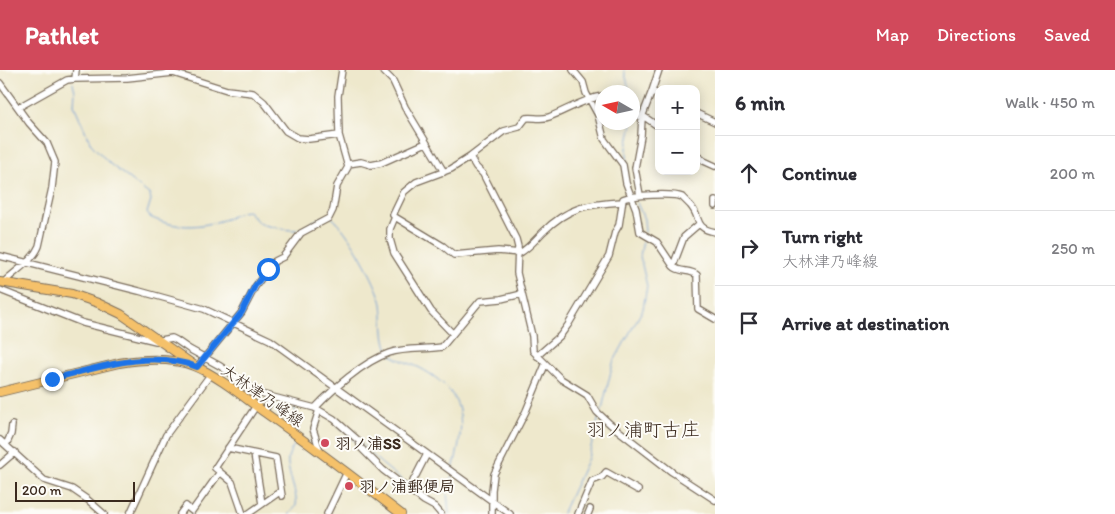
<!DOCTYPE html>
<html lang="en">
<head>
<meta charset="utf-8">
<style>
	body { margin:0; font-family:Itim,"Klee One",sans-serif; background:#f2f2f3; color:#2b2b33 }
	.controls { position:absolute; right:15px; top:15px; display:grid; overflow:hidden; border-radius:10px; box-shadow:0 2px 12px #0003 }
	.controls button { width:45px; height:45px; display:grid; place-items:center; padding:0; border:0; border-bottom:1px solid #e1e1e2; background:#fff; color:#2b2b33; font:25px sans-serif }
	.compass { position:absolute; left:595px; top:15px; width:45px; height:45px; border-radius:50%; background:#fff; box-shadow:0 2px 12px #0003; rotate:279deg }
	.scale { position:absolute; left:15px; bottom:12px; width:120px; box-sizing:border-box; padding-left:5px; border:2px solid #3b2a1e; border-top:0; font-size:14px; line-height:18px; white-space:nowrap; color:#3b2a1e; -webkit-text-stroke:4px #fdfcf7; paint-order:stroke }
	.stop { position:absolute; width:15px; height:15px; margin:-11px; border:4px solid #1a73e8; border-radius:50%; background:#fff }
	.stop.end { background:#1a73e8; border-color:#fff; box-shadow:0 1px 5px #0008 }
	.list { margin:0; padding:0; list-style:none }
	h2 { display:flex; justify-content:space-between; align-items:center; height:65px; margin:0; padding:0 20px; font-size:21px }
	h2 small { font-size:16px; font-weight:400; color:#7c7c81 }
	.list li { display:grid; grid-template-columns:32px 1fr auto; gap:15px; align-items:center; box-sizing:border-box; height:75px; padding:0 20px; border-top:1px solid #e1e1e2 }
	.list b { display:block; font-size:19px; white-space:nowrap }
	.list p { margin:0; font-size:16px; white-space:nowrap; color:#7c7c81 }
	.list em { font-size:16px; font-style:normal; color:#7c7c81 }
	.icon { flex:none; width:28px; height:28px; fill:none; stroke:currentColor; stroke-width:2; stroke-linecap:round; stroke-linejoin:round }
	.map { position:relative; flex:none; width:715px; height:444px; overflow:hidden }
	header { display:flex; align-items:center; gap:30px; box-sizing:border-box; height:70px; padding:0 25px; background:#d1495b; color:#fff }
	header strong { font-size:24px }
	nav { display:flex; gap:28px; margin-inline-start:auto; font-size:18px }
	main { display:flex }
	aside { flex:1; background:#fff }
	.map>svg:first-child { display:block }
</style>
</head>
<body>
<header>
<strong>Pathlet</strong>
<nav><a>Map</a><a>Directions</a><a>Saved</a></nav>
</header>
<main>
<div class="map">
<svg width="715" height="444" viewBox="0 0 715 444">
	<rect width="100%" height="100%" fill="#fdfcf7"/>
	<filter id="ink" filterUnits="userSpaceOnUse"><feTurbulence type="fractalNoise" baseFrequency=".02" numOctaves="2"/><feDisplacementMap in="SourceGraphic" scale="10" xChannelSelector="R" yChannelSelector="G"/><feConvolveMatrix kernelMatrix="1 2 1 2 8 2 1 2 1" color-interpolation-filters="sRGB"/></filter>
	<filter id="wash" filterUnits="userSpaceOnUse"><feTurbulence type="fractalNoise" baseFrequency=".0096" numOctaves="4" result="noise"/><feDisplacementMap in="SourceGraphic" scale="20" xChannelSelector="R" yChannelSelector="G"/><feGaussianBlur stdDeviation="1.12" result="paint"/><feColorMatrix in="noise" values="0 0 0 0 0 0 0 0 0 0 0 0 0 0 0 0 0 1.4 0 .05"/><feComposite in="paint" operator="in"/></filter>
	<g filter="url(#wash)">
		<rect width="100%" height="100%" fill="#eee8cc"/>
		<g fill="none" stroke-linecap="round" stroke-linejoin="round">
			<path stroke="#6d9bd5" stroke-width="1" d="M 624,0 L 630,22
				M 73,13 L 75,21 L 74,35 L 91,74 L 110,94 L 150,125 L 151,130 L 147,143 L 150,147 C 175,159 200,158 226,149 C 234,146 240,141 248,141 L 259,153 L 264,155 C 275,157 290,162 301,159 C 310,155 317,147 327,146
				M 632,34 L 634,41
				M 627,101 L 627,78 L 633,48
				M 637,133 L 644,149 L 645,162
				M 331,147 C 347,157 378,215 382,234 C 384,249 382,265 388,280
				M 121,265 L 148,272
				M 391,285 C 400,291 410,293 420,298 C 467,323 466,352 453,399
				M 272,330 L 286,333
				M 295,336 L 295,352 L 299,354 L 297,361
				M 309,339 L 317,342
				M 601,343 L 613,293 L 643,239 L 647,216 L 640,186 L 644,166
				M 337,355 L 356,372
				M 362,375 L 382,394 L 408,415
				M 411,417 L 439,436 L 444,444
				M 289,444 C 291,441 295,439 296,435 C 299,427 286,401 288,388 C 289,381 295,377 296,369
				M 449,444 L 447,422 L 452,406
				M 562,444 L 588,388 L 599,347"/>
		</g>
	</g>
	<g filter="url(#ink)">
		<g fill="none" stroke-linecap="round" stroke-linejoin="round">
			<defs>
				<path id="minor" d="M 382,0 L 393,11 L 405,37 L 444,102
					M 573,0 L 583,12 L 586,23 L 598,45 L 604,69 L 623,95 L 626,113 L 636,139 L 640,162 L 657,172 L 673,196
					M 75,9 L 127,8 L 173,3 L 227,20 L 253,23 L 264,32 L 286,61 L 298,68 L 309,69 L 339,65 L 348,97 L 337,116 L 333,140 L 329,148 L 301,163 L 283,187 L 275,191 L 268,199 L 255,217 L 242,242 L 197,297
					M 0,13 L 29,53 L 47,73 L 55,92 L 52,118 L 39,176 C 33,191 16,200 4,212
					M 652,21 L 659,0
					M 19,37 L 67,10 L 75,9 L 76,0
					M 696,43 L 715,52
					M 632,44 L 646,48 L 659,57
					M 339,65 L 338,26 L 342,0
					M 696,85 L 704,91 L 715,96
					M 470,87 L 476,97 L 483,104 L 516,169 L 518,177 L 517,203 L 532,266 L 533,281 L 561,309 L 587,325 L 597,342 L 610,354 L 672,402 L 715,430
					M 348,94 L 361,92 L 371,95 L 381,93 L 426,73
					M 640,125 L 635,98 L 641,66 L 642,47 L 652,21 L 659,25
					M 715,131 L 715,136
					M 395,147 L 443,176 L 454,185 L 498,181 L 520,183 C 530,177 536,169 543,162 C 568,137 588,134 622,132
					M 699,154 L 684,167 L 673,196 C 679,203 690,199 697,205 L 698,239 L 715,249
					M 0,186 L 139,221 L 204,239 L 270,270 L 510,444
					M 0,220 L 83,253 L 156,271 L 172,268 L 176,270 L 189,279 L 220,296 L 261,324 L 315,338 L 334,349 L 359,371 L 361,378 L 383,400 L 424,431 L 435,437 L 441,444
					M 452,263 L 431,241 L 394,183 L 390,169 L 390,159 L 395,147 L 393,145 L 404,122 L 416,112 L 451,99 L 470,87 L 504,61 L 519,57 L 526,48 C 534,47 541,50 549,47 C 567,40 584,29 602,26
					M 537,286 L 560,266 L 568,255 L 609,186 L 615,162 L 619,155 L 623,129 C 632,125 673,123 682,127 C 684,129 688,133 690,135 C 702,148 693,158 715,162
					M 315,338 C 333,319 363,292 389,283 C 406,277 424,280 442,277 L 480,231 L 501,229 L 522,224
					M 319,340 L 313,359 L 320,381
					M 264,342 L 272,328
					M 0,370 L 44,410 L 72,419 L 88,430 L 104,444
					M 6,375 L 11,364 L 12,355
					M 228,378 L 276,388 L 282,426
					M 254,384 L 262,434
					M 0,395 L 15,382
					M 220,402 L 232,412 L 243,444
					M 409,419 L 427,384
					M 130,444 L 166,365 L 210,305
					M 180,444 L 186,436 L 192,441 L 220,402 L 215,398 L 256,336
					M 248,444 L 281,421
					M 327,444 L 347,402
					M 492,444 L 492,420 L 494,404 L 526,341 L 545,295
					M 578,444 L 592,411 L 602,407 L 606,402 L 638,420
					M 588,444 L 590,439"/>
				<path id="major" d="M 0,212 L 72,224 L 98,233 L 121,244 L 194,295
					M 0,322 L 119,293 C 144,289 171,287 194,296 C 215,304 245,328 264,342 C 311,375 356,409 401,444"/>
			</defs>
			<use href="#minor" stroke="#7a6c5b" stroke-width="8"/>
			<use href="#major" stroke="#7a6c5b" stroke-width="10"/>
			<use href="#minor" stroke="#fff" stroke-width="5.5"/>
			<use href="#major" stroke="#f5c16b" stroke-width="8"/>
		</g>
	</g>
	<g fill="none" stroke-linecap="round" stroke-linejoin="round" filter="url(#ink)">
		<path stroke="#1a73e8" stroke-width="6" d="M 52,309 C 98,298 149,279 197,297 L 242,242 L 255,216 L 268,199"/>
	</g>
	<g fill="#d1495b" stroke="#fdfcf7" stroke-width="2">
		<circle cx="325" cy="373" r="5"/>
		<circle cx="349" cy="416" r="5"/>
	</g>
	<g text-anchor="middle" stroke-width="4" stroke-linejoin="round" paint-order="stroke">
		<g font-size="16" fill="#3b2a1e" stroke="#fdfcf7">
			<text transform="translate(263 325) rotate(35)" y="6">大林津乃峰線</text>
		</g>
		<g font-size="16" font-weight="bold" fill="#3b2a1e" stroke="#fdfcf7" text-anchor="start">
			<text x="335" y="379">羽ノ浦SS</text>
			<text x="359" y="422">羽ノ浦郵便局</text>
		</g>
		<g font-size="19" fill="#3b2a1e" stroke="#fdfcf7">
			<text x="643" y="366">羽ノ浦町古庄</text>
		</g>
	</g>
</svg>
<div class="controls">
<button>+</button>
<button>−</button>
</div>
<svg class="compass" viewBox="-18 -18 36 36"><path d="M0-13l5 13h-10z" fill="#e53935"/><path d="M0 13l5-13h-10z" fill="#7c7c81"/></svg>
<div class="scale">200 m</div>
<div class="stop" style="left:268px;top:199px"></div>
<div class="stop end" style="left:52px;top:309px"></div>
</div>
<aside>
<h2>6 min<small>Walk · 450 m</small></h2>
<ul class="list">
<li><svg class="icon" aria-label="ahead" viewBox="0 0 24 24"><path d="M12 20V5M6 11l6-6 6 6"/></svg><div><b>Continue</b></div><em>200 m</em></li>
<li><svg class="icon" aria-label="right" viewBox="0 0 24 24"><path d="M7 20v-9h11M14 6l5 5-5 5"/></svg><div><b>Turn right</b><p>大林津乃峰線</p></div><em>250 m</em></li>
<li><svg class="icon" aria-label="arrive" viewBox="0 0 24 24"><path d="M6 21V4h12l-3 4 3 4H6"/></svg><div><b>Arrive at destination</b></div></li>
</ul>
</aside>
</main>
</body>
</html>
